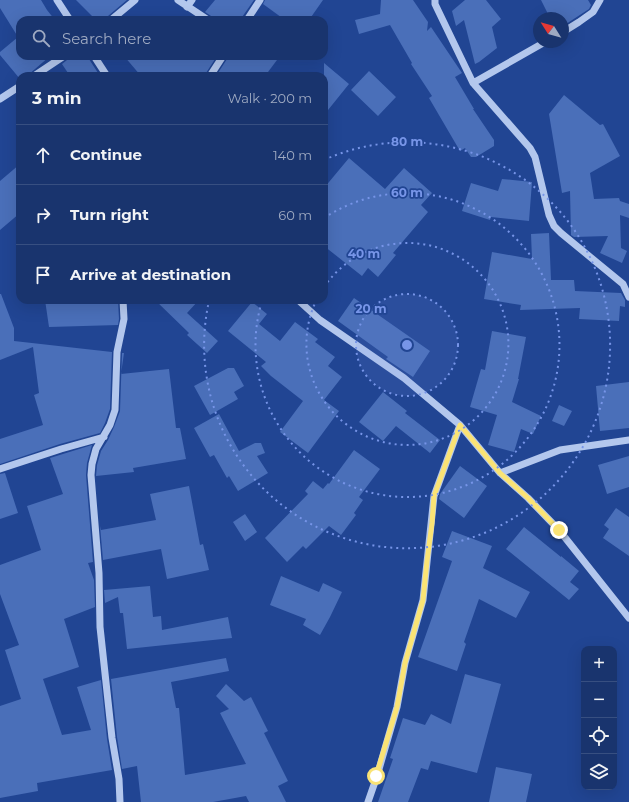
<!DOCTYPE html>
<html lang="en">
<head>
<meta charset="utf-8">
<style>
	body { margin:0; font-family:Montserrat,sans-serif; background:#263f76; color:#f1f3f6 }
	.controls { position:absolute; right:12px; bottom:12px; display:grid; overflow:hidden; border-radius:8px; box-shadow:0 4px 16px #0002 }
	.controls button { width:36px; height:36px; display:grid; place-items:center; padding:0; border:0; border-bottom:1px solid #374f81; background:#19346e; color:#f1f3f6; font:20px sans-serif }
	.compass { position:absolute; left:533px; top:12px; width:36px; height:36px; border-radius:50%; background:#19346e; box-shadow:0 4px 16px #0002; rotate:307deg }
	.stop { position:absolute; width:12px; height:12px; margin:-9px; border:3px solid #fae375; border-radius:50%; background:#fff }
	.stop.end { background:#fae375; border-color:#fff; box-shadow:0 1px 4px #0008 }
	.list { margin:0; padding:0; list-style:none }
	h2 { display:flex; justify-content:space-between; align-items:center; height:52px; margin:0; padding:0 16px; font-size:17px }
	h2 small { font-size:13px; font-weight:400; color:#9faac2 }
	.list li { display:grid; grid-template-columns:26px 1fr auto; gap:12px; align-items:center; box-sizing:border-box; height:60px; padding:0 16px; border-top:1px solid #374f81 }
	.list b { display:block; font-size:15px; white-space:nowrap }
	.list em { font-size:13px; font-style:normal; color:#9faac2 }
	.icon { flex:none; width:22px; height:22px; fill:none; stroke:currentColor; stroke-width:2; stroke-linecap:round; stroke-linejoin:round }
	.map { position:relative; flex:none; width:629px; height:802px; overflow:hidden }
	.search { position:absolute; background:#19346e; box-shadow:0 4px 16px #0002; left:16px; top:16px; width:312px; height:44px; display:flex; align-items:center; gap:10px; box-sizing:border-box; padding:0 14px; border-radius:12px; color:#9faac2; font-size:15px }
	.panel { position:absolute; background:#19346e; box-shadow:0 4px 16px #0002; left:16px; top:72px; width:312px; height:232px; border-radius:12px }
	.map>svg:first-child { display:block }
</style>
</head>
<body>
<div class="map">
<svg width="629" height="802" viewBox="0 0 629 802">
	<rect width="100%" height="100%" fill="#214593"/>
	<path fill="#4a6fb9" d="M 0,0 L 41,0 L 47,10 L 55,20 L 20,20 L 20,56 L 50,56 L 27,76 L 20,76 L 20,79 L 0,55 L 0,52 L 18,37 L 0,8 Z
		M 76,0 L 127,0 L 108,16 L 106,20 L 96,20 Z
		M 215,0 L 254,0 L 240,20 L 213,20 L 211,16 L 205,12 Z
		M 265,0 L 323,0 L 309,20 L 285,20 L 263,4 Z
		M 381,0 L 413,0 L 428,22 L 427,31 L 431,27 L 462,73 L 455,77 L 474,109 L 473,109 L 494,140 L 494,146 L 476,157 L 471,157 L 465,148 L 460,151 L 429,98 L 432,96 L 411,64 L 412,63 L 390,25 L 359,34 L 355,20 L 380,14 Z
		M 465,0 L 486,0 L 501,19 L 492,27 L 497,48 L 479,62 L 475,64 L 464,20 L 456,26 L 452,11 Z
		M 541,0 L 588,0 L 591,5 L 589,9 L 563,26 L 563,18 L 550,18 Z
		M 69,56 L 87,56 L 100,76 L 70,76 L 62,64 L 67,60 Z
		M 124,56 L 217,56 L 206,73 L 205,76 L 141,76 Z
		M 228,56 L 280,56 L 265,76 L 216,76 L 227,59 Z
		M 324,63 L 349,84 L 324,115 Z
		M 369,71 L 396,97 L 378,116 L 351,90 Z
		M 564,95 L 600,125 L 603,124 L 620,156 L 590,173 L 594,199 L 619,198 L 620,201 L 629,204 L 629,218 L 620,215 L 621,248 L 627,251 L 622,263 L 600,253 L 608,236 L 574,237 L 571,235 L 570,191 L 562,193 L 549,114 Z
		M 349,158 L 385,189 L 404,168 L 432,193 L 421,205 L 428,212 L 393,253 L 396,255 L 378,277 L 368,268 L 362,276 L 324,246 L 324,188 Z
		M 20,164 L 20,213 L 0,230 L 0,181 Z
		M 502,179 L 532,182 L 529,221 L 491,217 L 490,220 L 462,211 L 471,183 L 498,191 Z
		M 549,233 L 551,280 L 574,280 L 575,291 L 621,293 L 625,300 L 625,307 L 620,306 L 619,321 L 579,319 L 580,308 L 520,310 L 521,305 L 484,299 L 492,252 L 532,259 L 531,234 Z
		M 0,294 L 1,294 L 14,328 L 14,341 L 112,352 L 110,409 L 105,423 L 100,433 L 60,444 L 0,464 L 0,439 L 43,425 L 34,395 L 39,393 L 33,347 L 0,360 Z
		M 354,298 L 430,351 L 413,377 L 386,359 L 388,357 L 338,321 Z
		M 45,300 L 118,300 L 119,319 L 118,325 L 49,327 Z
		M 155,300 L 199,300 L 187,313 L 218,341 L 207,353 L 187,335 L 189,333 Z
		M 252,302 L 267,314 L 259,324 L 280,341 L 295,322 L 318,339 L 315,342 L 335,357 L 328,366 L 342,377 L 324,400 L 339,411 L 308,453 L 280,432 L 303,401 L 271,376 L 261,366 L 266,362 L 228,331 Z
		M 492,331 L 526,337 L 518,379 L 519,379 L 512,402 L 541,416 L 533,434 L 521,429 L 514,452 L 488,445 L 497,415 L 470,407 L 481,369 L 485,370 Z
		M 122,353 L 124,353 L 121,374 L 169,369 L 176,428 L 180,428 L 186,459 L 133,468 L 134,472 L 96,476 L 97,465 L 101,451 L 108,440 L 114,427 L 120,411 Z
		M 228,368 L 234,368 L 244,386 L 234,392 L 238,399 L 210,415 L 194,386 Z
		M 629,382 L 629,428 L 600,431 L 596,386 Z
		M 383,392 L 407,411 L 405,413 L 440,440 L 430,453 L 396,426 L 383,441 L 359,422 Z
		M 559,405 L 572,411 L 564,426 L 552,421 Z
		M 219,414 L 239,451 L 255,443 L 261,443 L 265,453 L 257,456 L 268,473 L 238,491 L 229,476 L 227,478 L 214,455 L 210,457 L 194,428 Z
		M 92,445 L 87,463 L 86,475 L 93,562 L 88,563 L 94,580 L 95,607 L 64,619 L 79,667 L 43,679 L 62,735 L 91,730 L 77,687 L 101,680 L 107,739 L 112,770 L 37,783 L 38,791 L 0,798 L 0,706 L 21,699 L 5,650 L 19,645 L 0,594 L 0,565 L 41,550 L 27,506 L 63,494 L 50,458 Z
		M 354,450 L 380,469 L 359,497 L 363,500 L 354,513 L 356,515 L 341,535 L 329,526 L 306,549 L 303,546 L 287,562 L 265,538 L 308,494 L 305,491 L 313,481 L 323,489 L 328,483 L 329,484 Z
		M 629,456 L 629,487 L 607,494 L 598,465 Z
		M 460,466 L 487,486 L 464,518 L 439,499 L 440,494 Z
		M 5,473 L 18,513 L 0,519 L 0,474 Z
		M 189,486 L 200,545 L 203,544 L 209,570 L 167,579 L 161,549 L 103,560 L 100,526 L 101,530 L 156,520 L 150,494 Z
		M 616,508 L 629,517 L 629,556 L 603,538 L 609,529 L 604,525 Z
		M 245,514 L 257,532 L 245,541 L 233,522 Z
		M 524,527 L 561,557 L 561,556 L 579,571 L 570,582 L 579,589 L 569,600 L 506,549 Z
		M 452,531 L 492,546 L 483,568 L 530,592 L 516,618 L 479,599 L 464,642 L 466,644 L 457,671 L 418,657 L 452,561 L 442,557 Z
		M 281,576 L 319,592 L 323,583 L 342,592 L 330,617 L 320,635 L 303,625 L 306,619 L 270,605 Z
		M 150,586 L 153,617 L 161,616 L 162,630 L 228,617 L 232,638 L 127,649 L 123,613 L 120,613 L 118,597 L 105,603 L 104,590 Z
		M 226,658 L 229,671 L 171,682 L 176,708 L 179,708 L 185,775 L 246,764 L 220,713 L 229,709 L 216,696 L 226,684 L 244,701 L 251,697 L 268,731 L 264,733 L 288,781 L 278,786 L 286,802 L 249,802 L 246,796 L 213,802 L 141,802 L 137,766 L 122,769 L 117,737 L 111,679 Z
		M 465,674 L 501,684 L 477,773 L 431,761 L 428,770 L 421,768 L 408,802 L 378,802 L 393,759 L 390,758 L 403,718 L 425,725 L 431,714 L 451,724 Z
		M 496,767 L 532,774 L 526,802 L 489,802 Z"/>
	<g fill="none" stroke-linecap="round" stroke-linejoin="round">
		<path stroke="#b3c7ed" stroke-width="7" d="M 57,0 L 70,20
			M 178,0 L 208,20
			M 435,0 L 435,4 L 473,83 L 530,148 L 535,157 L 549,215 L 554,226 L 561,233 L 623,284 L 629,297
			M 187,7 L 192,0
			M 111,20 L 135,0
			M 247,20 L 260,0
			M 563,32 L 579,22 L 593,12 L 600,0
			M 94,56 L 107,76
			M 34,76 L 64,56
			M 210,76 L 223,56
			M 473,83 L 545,42
			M 0,99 L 20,86
			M 298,300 L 320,320 L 404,378 L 460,425 L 500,473 L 528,498 L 559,530 L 629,618
			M 0,469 L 61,449 L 104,437
			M 500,473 L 560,450 L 629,440
			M 120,802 L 119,779 L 112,738 L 100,627 L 99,573 L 91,475 L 92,464 L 96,449 L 110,425 L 115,410 L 117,352 L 124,319 L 123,300
			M 368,802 L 377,776 L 397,707 L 405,663 L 423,600 L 434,496 L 460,425"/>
	</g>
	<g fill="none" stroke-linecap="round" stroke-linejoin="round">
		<path stroke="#fae375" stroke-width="5" d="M 376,776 L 397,707 L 405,663 L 423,600 L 427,561 L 432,523 L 434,496 L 460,425 L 500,473 L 528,498 L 559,530"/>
	</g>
	<circle cx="407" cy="345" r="51" fill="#7795e8" fill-opacity=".12"/>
	<g fill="none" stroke="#7795e8" stroke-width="2" stroke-dasharray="2 4">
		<circle cx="407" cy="345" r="51"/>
		<path d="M324 287A101 101 0 1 1 316 301"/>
		<path d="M324 218A152 152 0 1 1 262 301"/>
		<path d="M324 160A203 203 0 1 1 209 301"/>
	</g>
	<circle cx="407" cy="345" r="6" fill="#7795e8" stroke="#214593" stroke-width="2"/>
	<g font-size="12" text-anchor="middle" font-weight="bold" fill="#7795e8" stroke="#214593" stroke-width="3.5" stroke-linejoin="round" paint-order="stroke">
		<text x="407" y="146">80 m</text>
		<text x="407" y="197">60 m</text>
		<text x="364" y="258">40 m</text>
		<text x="371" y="313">20 m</text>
	</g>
</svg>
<div class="controls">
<button>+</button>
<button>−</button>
<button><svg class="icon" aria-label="locate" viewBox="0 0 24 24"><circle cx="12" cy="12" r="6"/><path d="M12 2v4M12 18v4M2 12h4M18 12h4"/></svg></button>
<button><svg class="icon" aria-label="layers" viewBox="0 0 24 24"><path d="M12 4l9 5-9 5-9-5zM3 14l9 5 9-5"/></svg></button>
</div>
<svg class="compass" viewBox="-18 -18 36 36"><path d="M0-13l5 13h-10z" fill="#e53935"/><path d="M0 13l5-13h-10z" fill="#9faac2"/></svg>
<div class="stop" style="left:376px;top:776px"></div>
<div class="stop end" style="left:559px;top:530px"></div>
<div class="search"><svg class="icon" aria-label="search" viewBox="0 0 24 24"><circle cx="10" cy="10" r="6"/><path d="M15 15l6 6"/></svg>Search here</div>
<section class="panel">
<h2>3 min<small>Walk · 200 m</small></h2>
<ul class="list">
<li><svg class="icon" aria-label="ahead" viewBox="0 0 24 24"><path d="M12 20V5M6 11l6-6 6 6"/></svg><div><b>Continue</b></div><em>140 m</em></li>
<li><svg class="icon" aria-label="right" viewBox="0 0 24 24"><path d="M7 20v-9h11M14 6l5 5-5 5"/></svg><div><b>Turn right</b></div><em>60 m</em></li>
<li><svg class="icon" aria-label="arrive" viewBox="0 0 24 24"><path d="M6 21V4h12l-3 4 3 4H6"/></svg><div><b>Arrive at destination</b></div></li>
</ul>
</section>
</div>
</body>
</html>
